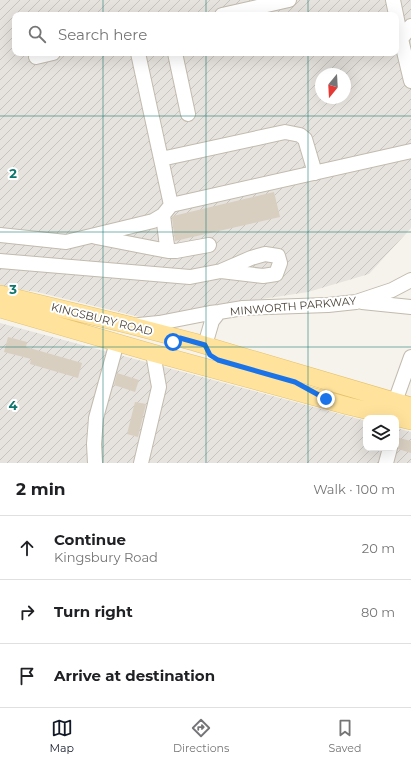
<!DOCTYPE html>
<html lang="en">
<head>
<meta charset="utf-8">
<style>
	body { margin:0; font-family:Montserrat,sans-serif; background:#f2f2f2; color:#202124 }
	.controls { position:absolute; right:12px; bottom:12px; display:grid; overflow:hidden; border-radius:8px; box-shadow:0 4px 16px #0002 }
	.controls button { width:36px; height:36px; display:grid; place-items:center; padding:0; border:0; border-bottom:1px solid #e0e0e0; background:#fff; color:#202124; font:20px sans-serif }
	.compass { position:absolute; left:315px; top:68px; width:36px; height:36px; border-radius:50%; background:#fff; box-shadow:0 4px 16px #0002; rotate:198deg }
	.stop { position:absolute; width:12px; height:12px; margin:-9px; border:3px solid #1a73e8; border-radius:50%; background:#fff }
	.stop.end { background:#1a73e8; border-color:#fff; box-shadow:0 1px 4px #0008 }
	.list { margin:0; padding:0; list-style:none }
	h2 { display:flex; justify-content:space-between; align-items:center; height:52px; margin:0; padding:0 16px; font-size:17px }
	h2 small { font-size:13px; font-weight:400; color:#757577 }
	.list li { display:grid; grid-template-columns:26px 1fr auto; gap:12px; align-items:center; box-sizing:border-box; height:64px; padding:0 16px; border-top:1px solid #e0e0e0 }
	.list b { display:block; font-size:15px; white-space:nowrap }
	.list p { margin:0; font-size:13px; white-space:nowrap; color:#757577 }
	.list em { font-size:13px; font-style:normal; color:#757577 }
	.icon { flex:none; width:22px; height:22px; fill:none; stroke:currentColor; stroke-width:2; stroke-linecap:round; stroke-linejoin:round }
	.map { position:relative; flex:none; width:411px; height:463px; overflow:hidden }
	.search { position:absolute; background:#fff; box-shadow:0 4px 16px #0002; left:12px; right:12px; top:12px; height:44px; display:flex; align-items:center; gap:10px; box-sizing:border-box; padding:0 14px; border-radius:8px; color:#757577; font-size:15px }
	.sheet { height:244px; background:#fff }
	nav { display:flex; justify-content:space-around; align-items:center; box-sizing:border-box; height:56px; border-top:1px solid #e0e0e0; background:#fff; font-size:11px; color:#757577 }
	nav a { display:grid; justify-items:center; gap:2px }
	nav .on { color:#111827 }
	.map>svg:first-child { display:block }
</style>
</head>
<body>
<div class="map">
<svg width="411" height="463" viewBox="0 0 411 463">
	<defs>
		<pattern id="industrial-furrows" width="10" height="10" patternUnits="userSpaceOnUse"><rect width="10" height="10" fill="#e6e2dd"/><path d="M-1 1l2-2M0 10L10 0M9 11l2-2" fill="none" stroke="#c7c3be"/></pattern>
	</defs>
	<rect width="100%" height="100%" fill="#f6f3ec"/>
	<path fill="url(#industrial-furrows)" fill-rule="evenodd" d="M 0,0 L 411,0 L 411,228 L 369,274 L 308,292 L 235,303 L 156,321 L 37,292 L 0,287 ZM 15,15 L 396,15 L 396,53 L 15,53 ZM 321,74 L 345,74 L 345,98 L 321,98 Z
		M 0,323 L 366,421 L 366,448 L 396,448 L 396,428 L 411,432 L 411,463 L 0,463 Z"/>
	<path fill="#d8cfc1" d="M 274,192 L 280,217 L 175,241 L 172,218 L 173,216 Z
		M 8,337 L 27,342 L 26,347 L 82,363 L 78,378 L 30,364 L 31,359 L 4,352 Z
		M 117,373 L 139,380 L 135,392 L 114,385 Z
		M 135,402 L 146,404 L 138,437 L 127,434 Z
		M 399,438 L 411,441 L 411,453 L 398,449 L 397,444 Z"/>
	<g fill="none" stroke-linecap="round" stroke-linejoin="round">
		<defs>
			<path id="minor" d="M 393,0 L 401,39
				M 222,15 L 289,0
				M 411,26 L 401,39 L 411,81
				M 138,53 L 171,205
				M 175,53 L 188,114
				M 36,57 L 53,53
				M 161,159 L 285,132 L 300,135 L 305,139 L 315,173
				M 163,215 L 166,239 L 168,251 L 176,251 L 209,245
				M 0,235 L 66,242 L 153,221 L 163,215 L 171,205 L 411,151
				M 96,237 L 168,251
				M 0,261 L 190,277 L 221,271 L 251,258 L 265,254 L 278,256 L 280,263 L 276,274 L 263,276 L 221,271
				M 362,302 L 411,307
				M 139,325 L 159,323 L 210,313 L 219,312 L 243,308 L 328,305 L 356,302 L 392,290 L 411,280
				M 205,345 L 212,321 L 219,312
				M 392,410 L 411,357
				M 95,463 L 94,444 L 96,418 L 117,342
				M 141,463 L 159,387 L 153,353
				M 386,463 L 390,448"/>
			<path id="major" d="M 0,294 L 129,325 L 194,342 L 411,406
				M 0,309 L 153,353 L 348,406 L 411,421"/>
		</defs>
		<use href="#minor" stroke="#c2bbae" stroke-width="16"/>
		<use href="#major" stroke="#e6c16a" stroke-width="18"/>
		<use href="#minor" stroke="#fff" stroke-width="14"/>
		<use href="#major" stroke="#ffe39c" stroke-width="17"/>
	</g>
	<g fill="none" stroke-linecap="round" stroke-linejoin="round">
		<path stroke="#1a73e8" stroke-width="5" d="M 173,342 L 180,338 L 205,345 L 210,355 L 218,360 L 295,382 L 326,399"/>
	</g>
	<path fill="none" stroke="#0f766e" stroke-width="1" stroke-opacity="0.55" d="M 103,0 L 103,15M 206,0 L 206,15M 308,0 L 308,15M 103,53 L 103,463M 206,53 L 206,463M 308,53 L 308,463M 0,116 L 411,116M 0,232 L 411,232M 0,347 L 411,347"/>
	<g text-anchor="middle" stroke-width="4" stroke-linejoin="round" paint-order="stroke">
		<g font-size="11" fill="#4b4439" stroke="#fff">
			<text transform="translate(293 306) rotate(-5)" y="4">MINWORTH PARKWAY</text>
			<text transform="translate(102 319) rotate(14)" y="4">KINGSBURY ROAD</text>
		</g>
	</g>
	<g font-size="13" text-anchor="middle" font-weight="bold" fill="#0f766e" stroke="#fff" stroke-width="4" stroke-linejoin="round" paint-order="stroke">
		<text x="13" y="178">2</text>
		<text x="13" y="294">3</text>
		<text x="13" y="410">4</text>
	</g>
</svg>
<div class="controls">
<button><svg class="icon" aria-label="layers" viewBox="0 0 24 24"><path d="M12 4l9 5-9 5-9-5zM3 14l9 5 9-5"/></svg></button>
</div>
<svg class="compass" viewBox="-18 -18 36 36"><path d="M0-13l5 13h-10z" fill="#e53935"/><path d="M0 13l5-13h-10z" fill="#757577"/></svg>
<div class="stop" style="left:173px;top:342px"></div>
<div class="stop end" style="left:326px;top:399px"></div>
<div class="search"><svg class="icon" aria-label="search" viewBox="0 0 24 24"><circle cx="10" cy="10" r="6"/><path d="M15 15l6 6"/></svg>Search here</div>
</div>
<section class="sheet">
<h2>2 min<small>Walk · 100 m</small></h2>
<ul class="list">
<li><svg class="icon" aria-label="ahead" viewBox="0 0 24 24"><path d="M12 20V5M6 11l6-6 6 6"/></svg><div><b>Continue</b><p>Kingsbury Road</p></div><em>20 m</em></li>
<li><svg class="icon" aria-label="right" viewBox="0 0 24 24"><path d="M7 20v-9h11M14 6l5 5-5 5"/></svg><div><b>Turn right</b></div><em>80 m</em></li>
<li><svg class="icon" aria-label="arrive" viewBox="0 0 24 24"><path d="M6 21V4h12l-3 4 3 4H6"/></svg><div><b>Arrive at destination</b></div></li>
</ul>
</section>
<nav>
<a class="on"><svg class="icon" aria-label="map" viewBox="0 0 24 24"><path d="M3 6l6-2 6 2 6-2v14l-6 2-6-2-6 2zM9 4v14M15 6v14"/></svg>Map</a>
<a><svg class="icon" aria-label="directions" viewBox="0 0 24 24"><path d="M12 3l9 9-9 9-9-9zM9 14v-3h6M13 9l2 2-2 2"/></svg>Directions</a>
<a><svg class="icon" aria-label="saved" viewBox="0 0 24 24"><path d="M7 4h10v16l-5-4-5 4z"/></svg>Saved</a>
</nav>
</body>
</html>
